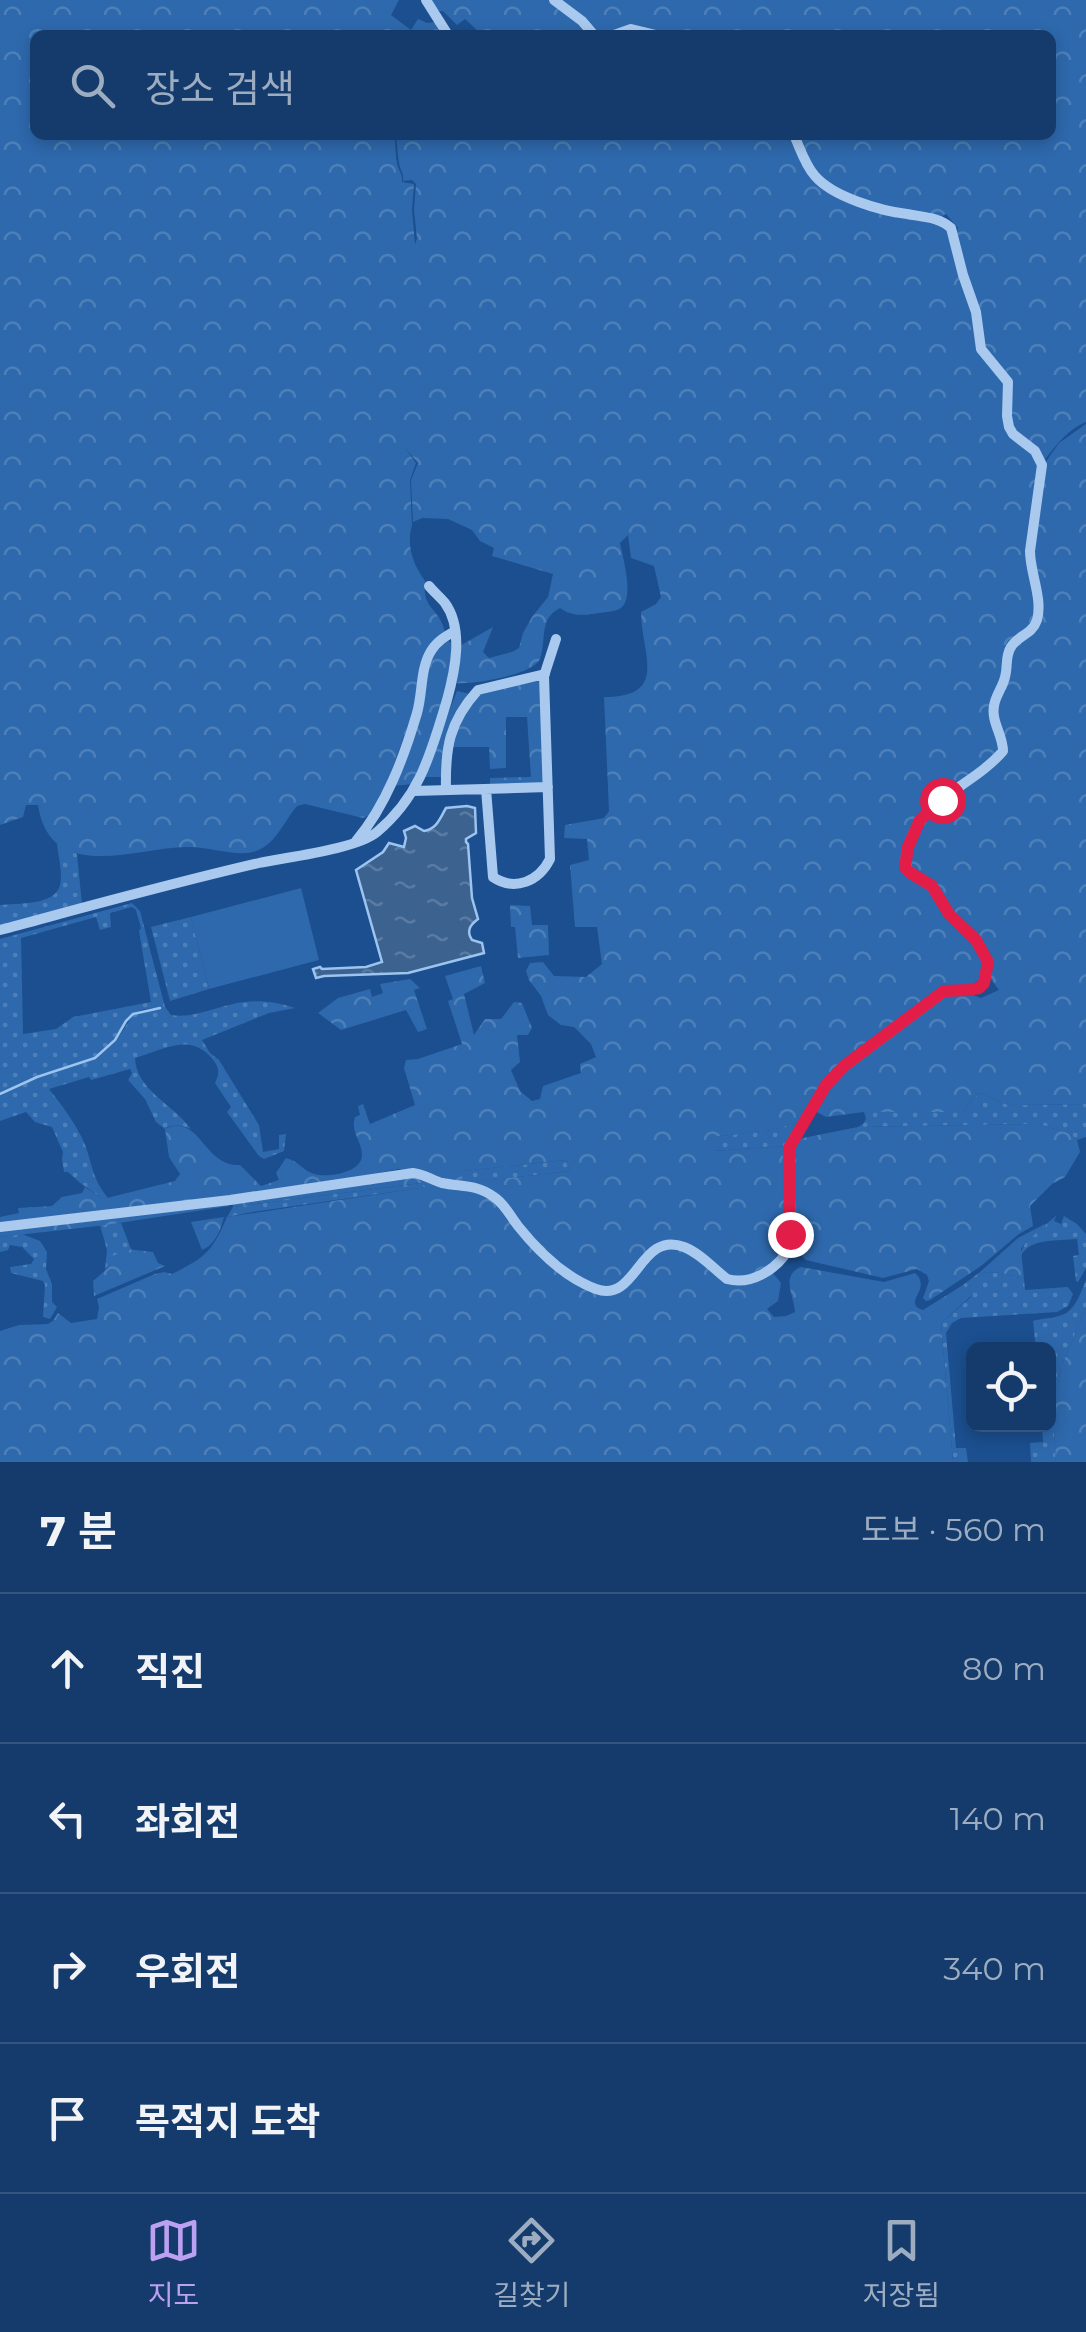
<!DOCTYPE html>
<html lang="ko">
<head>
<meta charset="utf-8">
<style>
	body { margin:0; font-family:Montserrat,"Noto Sans KR",sans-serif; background:#1d4271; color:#f1f3f6 }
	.controls { position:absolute; right:30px; bottom:30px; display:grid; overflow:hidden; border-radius:15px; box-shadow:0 5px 15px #0003 }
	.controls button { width:90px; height:90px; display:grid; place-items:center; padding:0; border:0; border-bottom:2px solid #33557e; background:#143b6b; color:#f1f3f6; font:50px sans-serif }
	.stop { position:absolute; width:30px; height:30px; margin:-22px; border:8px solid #e11d48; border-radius:50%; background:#fff }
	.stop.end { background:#e11d48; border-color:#fff; box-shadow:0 2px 10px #0008 }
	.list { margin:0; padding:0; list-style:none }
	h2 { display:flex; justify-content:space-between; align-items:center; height:130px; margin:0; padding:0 40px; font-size:42px }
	h2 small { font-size:32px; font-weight:400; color:#9dadc1 }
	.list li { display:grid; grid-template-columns:65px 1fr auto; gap:30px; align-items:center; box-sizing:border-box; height:150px; padding:0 40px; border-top:2px solid #33557e }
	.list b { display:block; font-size:38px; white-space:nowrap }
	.list em { font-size:32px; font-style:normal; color:#9dadc1 }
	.icon { flex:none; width:55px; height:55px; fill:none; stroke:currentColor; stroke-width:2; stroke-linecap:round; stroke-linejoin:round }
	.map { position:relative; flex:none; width:1086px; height:1462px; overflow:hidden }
	.search { position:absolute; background:#143b6b; box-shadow:0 5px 15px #0003; left:30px; right:30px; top:30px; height:110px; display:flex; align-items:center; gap:25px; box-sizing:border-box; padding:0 35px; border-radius:15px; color:#9dadc1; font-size:38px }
	.sheet { height:730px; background:#143b6b }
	nav { display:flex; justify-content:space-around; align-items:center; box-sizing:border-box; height:140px; border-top:2px solid #33557e; background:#143b6b; font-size:28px; color:#9dadc1 }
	nav a { display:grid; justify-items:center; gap:5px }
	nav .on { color:#bca0f2 }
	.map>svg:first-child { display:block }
</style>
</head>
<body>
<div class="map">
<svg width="1086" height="1462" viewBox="0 0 1086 1462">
	<defs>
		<pattern id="grass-dots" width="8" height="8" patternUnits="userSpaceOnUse" patternTransform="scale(2.5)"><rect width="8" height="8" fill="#2e69ad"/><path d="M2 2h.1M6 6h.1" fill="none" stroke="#4d80b9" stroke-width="1.8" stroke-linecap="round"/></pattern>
		<pattern id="forest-crowns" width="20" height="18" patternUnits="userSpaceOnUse" patternTransform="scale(2.5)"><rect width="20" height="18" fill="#2e69ad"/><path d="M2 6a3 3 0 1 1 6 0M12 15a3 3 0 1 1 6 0" fill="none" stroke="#4d80b9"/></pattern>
		<pattern id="water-ripples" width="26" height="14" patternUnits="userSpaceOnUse" patternTransform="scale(2.5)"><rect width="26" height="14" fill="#3c6290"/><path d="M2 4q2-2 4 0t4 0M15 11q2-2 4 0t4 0" fill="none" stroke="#597aa1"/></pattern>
	</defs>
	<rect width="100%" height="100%" fill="#1b4f8f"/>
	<path fill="url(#grass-dots)" fill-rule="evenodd" d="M 57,843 L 77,854 L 82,904 L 0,926 L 0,905 C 17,903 55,906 60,885 C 63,873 58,856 57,843 Z
		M 132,903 L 140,911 L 165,1007 L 171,1015 C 196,1019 221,1004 245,1002 C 262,1000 279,1003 295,1008 L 269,1013 L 202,1040 L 210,1053 L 219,1060 L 259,1125 L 263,1152 L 279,1149 L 279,1135 L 286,1134 L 284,1151 L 264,1159 L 259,1156 L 227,1112 L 231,1107 L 215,1083 C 219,1075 220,1069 214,1061 C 192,1031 165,1049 135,1058 C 136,1090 173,1104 191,1129 C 184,1126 173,1123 165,1129 L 156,1122 L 145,1099 L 128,1080 L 132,1073 L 130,1069 L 91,1080 L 89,1077 L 49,1089 C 61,1104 73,1120 82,1138 C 93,1161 90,1176 108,1198 L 103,1199 L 79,1182 L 68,1172 L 64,1172 L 62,1159 L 63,1152 L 52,1127 L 35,1122 L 26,1112 L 0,1121 L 0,1096 L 32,1080 L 96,1059 L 116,1041 L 133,1015 L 161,1008 C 115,1006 127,1038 96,1056 C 79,1066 55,1070 36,1076 C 23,1081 12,1087 0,1093 L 0,939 ZM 132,907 L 136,910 L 141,928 L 139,931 L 151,1002 L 73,1017 L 56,1029 L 23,1034 L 21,938 L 96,917 L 100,930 L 111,927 L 110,913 Z
		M 191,917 L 209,989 L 170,1001 L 151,927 Z
		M 980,1093 L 1008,1105 L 1086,1104 L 1086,1137 L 1077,1140 L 1069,1133 L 1038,1124 L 858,1127 L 863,1124 L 866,1119 L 864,1112 L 964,1112 L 971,1100 Z
		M 800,1122 L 786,1146 L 713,1151 L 713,1137 L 771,1130 Z
		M 566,1160 L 570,1171 L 474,1182 L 462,1181 L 462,1171 Z
		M 422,1183 L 427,1187 L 253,1212 L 227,1217 L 233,1207 Z
		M 1056,1216 L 1054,1221 L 1061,1224 L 1064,1216 L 1077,1224 L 1086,1234 L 1086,1268 L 1078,1282 L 1076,1281 L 1073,1256 L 1079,1255 L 1077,1239 C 1058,1241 1029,1238 1021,1256 L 1020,1254 L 1026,1241 Z
		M 121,1223 L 131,1249 L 127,1249 L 105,1270 L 107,1250 L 100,1225 Z
		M 22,1234 L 40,1241 L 47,1252 L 46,1269 L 52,1284 L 52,1302 L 57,1307 L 50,1319 L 43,1317 L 45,1285 L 43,1281 L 11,1273 L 10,1267 L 31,1264 L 34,1259 L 22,1247 L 10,1245 L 8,1250 L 0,1252 L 0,1237 Z
		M 980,1272 L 1001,1273 L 1024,1279 L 1025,1290 L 1068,1287 L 1073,1294 L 1068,1306 L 1057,1312 L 961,1318 L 952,1323 L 946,1333 L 956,1448 L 966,1448 L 968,1462 L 953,1462 L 941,1323 L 971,1297 L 963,1285 Z
		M 1086,1280 L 1086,1308 L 1061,1367 L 1053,1411 L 1056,1462 L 1031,1462 L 1030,1443 L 1043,1442 L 1042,1427 L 1049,1426 L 1048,1350 L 1036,1349 L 1033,1321 C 1042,1318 1050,1319 1059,1316 C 1075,1312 1080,1294 1086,1280 Z"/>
	<path fill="url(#forest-crowns)" d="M 0,0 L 399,0 L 391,15 L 411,30 L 418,19 L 427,23 L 436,22 L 439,35 L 35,35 L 35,135 L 394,135 C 396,145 395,153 397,163 C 398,171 403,173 402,182 L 414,184 L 412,210 L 415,244 L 417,239 L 414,210 L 416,184 L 412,180 L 403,181 C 404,172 400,171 399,162 C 397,152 398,146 395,135 L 789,135 L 828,190 L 933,221 L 951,234 L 971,301 L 977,340 L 1003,380 L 1005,421 L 1034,455 L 1038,467 L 1028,551 L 1036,609 L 1031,627 L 1013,639 L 994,695 L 1001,745 L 995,755 L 923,809 L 909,832 L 902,857 L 976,945 L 985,961 L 981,979 L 967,987 L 953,986 L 844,1063 L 800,1122 L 772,1130 L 713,1137 L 714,1151 L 786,1146 L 789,1246 L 767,1269 L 734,1279 L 668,1241 L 621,1285 L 599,1288 L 556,1262 L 489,1189 L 473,1182 L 570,1171 L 566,1160 L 463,1171 L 462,1181 L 439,1178 L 414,1169 L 398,1169 L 344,1181 L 0,1225 L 0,1217 L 19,1213 L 18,1208 L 52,1206 L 62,1197 L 82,1193 L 85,1187 L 103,1199 L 175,1181 L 180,1174 L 169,1157 L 165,1129 C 200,1112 203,1167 240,1165 L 261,1186 L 279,1180 L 276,1173 L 286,1158 C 298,1161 304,1171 314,1174 C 327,1178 362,1173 362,1155 C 362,1141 350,1132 355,1117 L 360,1115 L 358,1106 L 363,1104 L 370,1124 L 415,1105 L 404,1068 L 406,1060 L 418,1059 L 462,1044 L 448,1001 L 453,999 L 445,976 L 481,966 L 485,983 L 464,994 L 474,1035 L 485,1019 L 501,1019 L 514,1002 L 522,1003 L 532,1028 L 528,1035 L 517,1035 L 520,1062 L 511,1070 L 520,1091 L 532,1101 L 540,1099 L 543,1086 L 581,1073 L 580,1064 L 596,1057 L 591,1044 L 574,1027 L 561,1025 L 548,1015 L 541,996 L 529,980 L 526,971 L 530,963 L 543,962 L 554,976 L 586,977 L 602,964 L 597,927 L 575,927 L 570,865 L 589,860 L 587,839 L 564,838 L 565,825 L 604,818 L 609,811 L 604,697 C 670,697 641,653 641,612 L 656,604 L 661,597 L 654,566 L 631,558 L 628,535 L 620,543 C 623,558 634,596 622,607 C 617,612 605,612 599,613 C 583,615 573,617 560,608 C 538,619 547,641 540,659 C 533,675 472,685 456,683 L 458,647 L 493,627 L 483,652 L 489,658 L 512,652 L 519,648 L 523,633 L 532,617 L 548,597 L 553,574 L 492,556 L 494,548 L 480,541 L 472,530 L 448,519 L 422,518 L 413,522 L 411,480 L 418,463 L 405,448 L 416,463 L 410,480 L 412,525 C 406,546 413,564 425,581 C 422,611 438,605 445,632 L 431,644 L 414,709 L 390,775 L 376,807 L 370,815 L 363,818 L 305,804 L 297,806 C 284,821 276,844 256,851 C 239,858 208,846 187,847 C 134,848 50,884 38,805 L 26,805 L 23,817 L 0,825 Z
		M 430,0 L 550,0 L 591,35 L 474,35 L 477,30 L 465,19 L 457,25 L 443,11 L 439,11 Z
		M 559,0 L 1086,0 L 1086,422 C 1067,430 1056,445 1044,461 L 1010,425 L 1011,388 L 984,350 L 956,235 L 958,228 L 946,214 L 942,216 L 891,209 L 861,200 L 817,176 L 796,135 L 1051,135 L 1051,35 L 660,35 L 619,30 L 600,35 Z
		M 1086,424 L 1086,1104 L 1008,1105 L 980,1093 L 971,1100 L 964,1112 L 864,1112 L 826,1117 L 815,1111 L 833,1080 L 946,993 L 967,993 L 981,998 L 999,990 L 990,978 L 991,963 L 914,870 L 910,866 L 909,856 L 921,824 L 1003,755 L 996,709 L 1010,677 L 1013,646 L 1035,631 L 1034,552 L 1044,489 L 1045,463 L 1059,443 Z
		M 449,641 L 452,644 C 449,694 430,738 414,784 L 391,786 L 431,655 L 443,643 Z
		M 537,681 L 540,682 L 544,781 L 540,783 L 490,785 L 490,778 L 531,777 L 527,717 L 506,717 L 506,768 L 490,769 L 489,747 L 450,747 L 456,729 L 478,695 Z
		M 457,691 L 470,694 C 452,726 443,739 441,777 L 423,777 Z
		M 510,905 L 530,906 L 532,925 L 548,925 L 549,955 L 518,958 L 515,927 L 511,927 Z
		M 410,979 L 420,988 L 414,990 L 427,1029 L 418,1032 L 406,1010 L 341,1030 L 318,1013 L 338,998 L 370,989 L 372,997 L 383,993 L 380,984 Z
		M 1038,1124 L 1069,1133 L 1077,1140 L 1080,1152 L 1065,1177 L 1052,1184 L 1030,1206 L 1033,1226 L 1019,1234 L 981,1266 L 930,1300 L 926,1301 L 923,1298 L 929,1281 L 927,1275 L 917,1269 L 883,1278 L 806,1260 L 801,1255 L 802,1246 L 796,1241 L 791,1148 L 798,1139 L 858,1127 Z
		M 417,1176 L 483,1193 L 500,1207 L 515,1229 L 596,1294 C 608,1296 614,1297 624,1290 C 633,1279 644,1260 656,1253 C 682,1237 707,1267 726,1282 L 772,1272 L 781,1283 L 778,1301 L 767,1309 L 774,1317 L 786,1316 L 795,1312 C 794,1295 780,1276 801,1267 L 884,1282 L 915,1273 C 933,1289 901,1303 923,1310 L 963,1285 L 971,1296 L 941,1323 L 953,1462 L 0,1462 L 0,1331 L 19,1325 L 48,1324 L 53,1321 L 58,1313 L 71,1323 L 97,1319 L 99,1307 L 97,1299 L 155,1274 L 164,1272 L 172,1274 C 206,1257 212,1252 227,1217 L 426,1187 L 421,1183 L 233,1207 L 232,1201 Z
		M 228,1202 L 229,1206 L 106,1225 L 0,1237 L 0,1229 Z
		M 224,1217 C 220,1231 216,1244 202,1250 L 191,1222 Z
		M 1045,1224 L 1046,1226 L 1026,1241 L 1021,1249 L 1024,1279 L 1001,1273 L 980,1272 L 1018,1238 Z
		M 127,1249 L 153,1252 L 158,1263 L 165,1266 L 94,1296 L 93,1281 L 108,1268 L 111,1257 Z
		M 1086,1308 L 1086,1462 L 1056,1462 L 1053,1411 L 1061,1367 Z"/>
	<path fill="#2e69ad" d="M 301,888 L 319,960 L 209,989 L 191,917 Z"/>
	<path fill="url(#water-ripples)" stroke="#9cc4f0" stroke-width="2.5" d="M 467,806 L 475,808 L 476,833 L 466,839 L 466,842 L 468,844 L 472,898 L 478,919 C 470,925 466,931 472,940 L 482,943 L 484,953 L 408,973 L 324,976 L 316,978 L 313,969 L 320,967 L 322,969 L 366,967 L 382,962 L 356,870 L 383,852 L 389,843 L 404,847 L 406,838 L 404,831 L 415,826 L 424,831 C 437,829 440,818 446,808 Z"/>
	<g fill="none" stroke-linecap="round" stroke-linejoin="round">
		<path stroke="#9cc4f0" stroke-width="2.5" d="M 0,1094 L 37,1077 L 95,1058 L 115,1040 L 126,1021 L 133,1014 L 160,1008"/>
		<path stroke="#a9c9ee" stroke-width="10" d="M 426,0 L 448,35
			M 554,0 L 582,21 L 594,35
			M 614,35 L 631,29 L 656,35
			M 486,789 L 493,877 C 515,892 539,881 550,859 L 544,676 L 556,639
			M 446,790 C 445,748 449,722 478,690 L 545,674
			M 414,791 L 548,787
			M 356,841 C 386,806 404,757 417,713 C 423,692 420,669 431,651 C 437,641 446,636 455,631
			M 0,930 C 86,907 172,883 259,863 C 287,857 357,849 377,832 C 421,795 431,752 447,700 C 455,671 464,629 445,603 C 440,597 434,592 429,586
			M 0,1227 L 230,1200 L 413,1173 C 424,1174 432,1180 442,1183 C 461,1187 477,1184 494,1197 C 505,1204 510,1216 518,1226 C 538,1251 566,1278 596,1289 C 637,1304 639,1230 684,1247 C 700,1253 714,1269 727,1279 C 753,1286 781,1267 791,1244 L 789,1147 L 826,1085 L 845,1066 L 945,991 L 969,990 L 979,988 L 984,983 L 988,962 L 976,940 L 949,914 L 932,887 L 909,872 C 903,862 906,852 910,841 C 925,798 975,784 1003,751 C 1003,735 991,722 994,706 C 995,696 1003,687 1005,677 C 1008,667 1005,656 1011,647 C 1018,635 1032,635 1037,620 C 1043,599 1030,573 1030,551 L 1042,465 L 1035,451 L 1013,434 L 1009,427 L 1007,416 L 1008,382 L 981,349 L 976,312 L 963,275 L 951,228 C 939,217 923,217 907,214 C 881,211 833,197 815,176 C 805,165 800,148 794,135"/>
	</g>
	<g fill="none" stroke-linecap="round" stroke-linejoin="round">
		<path stroke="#e11d48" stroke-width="12" d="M 790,1234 L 789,1148 L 826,1085 L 844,1066 L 944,991 L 969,990 L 979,988 L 984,983 L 988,962 L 976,940 L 949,914 L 932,886 L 909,872 L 905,867 L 908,847 L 920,820 L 942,800"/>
	</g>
</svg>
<div class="controls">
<button><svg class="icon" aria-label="locate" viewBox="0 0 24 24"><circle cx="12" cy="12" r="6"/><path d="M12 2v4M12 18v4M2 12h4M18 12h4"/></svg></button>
</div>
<div class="stop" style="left:942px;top:800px"></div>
<div class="stop end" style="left:790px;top:1234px"></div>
<div class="search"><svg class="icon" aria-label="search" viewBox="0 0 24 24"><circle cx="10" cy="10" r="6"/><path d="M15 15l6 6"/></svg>장소 검색</div>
</div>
<section class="sheet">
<h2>7 분<small>도보 · 560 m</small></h2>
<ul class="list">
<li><svg class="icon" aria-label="ahead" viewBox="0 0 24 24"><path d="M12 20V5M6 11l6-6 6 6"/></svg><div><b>직진</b></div><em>80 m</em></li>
<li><svg class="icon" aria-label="left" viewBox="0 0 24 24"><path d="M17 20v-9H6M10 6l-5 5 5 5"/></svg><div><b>좌회전</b></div><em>140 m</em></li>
<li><svg class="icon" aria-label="right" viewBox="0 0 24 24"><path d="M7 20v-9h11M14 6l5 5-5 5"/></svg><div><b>우회전</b></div><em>340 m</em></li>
<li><svg class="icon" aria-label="arrive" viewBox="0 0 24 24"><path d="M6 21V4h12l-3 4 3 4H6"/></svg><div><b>목적지 도착</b></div></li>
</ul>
</section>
<nav>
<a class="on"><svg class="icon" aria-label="map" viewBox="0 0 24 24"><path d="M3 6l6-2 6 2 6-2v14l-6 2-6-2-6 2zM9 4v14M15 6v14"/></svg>지도</a>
<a><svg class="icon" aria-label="directions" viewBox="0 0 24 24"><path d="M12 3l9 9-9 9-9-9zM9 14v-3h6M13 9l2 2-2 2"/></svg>길찾기</a>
<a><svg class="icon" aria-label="saved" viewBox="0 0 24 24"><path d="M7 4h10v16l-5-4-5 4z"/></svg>저장됨</a>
</nav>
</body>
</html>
